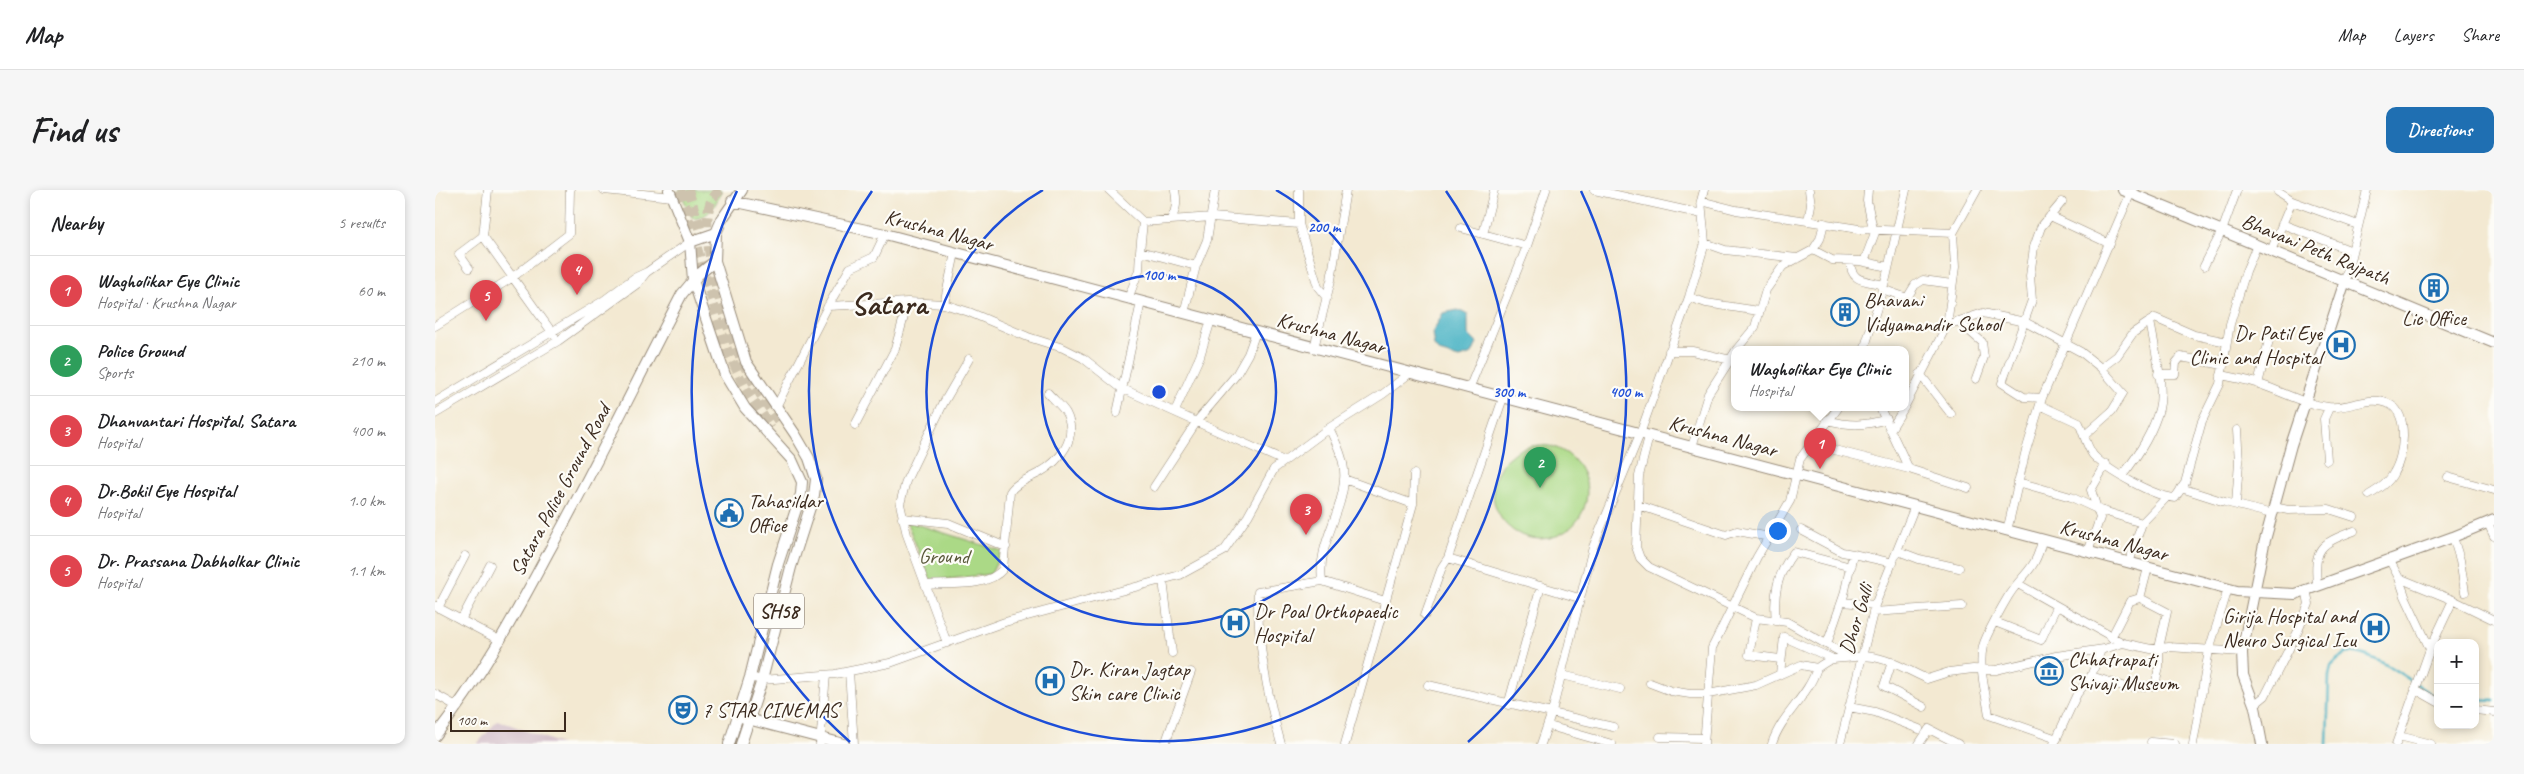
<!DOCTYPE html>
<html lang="en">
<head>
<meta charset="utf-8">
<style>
	body { margin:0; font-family:Caveat,sans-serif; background:#f6f6f6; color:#202124 }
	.controls { position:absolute; right:15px; bottom:15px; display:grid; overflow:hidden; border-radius:10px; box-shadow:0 2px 8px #0003 }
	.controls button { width:45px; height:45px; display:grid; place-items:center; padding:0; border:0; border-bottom:1px solid #e0e0e0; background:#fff; color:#202124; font:25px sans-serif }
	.scale { position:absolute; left:15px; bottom:12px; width:116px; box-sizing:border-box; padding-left:5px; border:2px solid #3b2a1e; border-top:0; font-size:14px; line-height:18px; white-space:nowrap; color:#3b2a1e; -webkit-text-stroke:4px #fdfcf7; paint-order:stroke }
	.you { position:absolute; left:1342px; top:340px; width:18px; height:18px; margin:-12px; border:4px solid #fff; border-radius:50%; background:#1a73e8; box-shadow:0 0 0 8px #1a73e833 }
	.badge { display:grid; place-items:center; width:32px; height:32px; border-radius:50%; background:#1f6fb2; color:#fff; font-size:16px; font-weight:700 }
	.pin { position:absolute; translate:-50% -41px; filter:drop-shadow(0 1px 2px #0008) }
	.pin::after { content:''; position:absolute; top:26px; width:18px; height:15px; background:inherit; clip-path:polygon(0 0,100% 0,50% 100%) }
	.popup { position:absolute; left:1296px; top:156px; width:178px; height:65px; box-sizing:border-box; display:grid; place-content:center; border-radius:10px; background:#fff; filter:drop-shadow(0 1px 4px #0005); font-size:16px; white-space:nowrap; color:#757577 }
	.popup b { font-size:19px; color:#202124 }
	.popup::after { content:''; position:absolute; left:50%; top:100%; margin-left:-10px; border:10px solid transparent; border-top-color:#fff }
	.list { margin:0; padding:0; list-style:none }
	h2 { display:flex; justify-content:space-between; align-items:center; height:65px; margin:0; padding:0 20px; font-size:21px }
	h2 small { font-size:16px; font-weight:400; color:#757577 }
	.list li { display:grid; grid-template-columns:32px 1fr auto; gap:15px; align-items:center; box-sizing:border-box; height:70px; padding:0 20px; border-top:1px solid #e0e0e0 }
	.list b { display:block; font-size:19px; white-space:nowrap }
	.list p { margin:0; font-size:16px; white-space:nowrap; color:#757577 }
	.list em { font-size:16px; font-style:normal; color:#757577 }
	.map { position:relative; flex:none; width:2059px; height:554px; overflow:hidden; border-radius:10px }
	header { display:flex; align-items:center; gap:30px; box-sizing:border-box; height:70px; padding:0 25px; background:#fff; border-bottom:1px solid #e0e0e0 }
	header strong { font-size:24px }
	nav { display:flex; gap:28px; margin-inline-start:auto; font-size:18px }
	.intro { display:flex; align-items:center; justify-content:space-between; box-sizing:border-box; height:120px; padding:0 30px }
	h1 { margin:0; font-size:35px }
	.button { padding:12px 22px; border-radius:10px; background:#1f6fb2; color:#fff; font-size:18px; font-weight:700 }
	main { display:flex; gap:30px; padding:0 30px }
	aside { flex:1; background:#fff; border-radius:10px; box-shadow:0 2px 8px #0003 }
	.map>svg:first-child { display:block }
</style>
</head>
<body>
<header>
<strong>Map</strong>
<nav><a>Map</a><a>Layers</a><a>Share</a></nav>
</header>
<div class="intro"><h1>Find us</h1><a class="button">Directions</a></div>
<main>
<aside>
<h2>Nearby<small>5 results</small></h2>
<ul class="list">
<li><span class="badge" style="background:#e0444e">1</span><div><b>Wagholikar Eye Clinic</b><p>Hospital · Krushna Nagar</p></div><em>60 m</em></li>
<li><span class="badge" style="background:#2e9e5b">2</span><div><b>Police Ground</b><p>Sports</p></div><em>210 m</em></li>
<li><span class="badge" style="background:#e0444e">3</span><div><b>Dhanvantari Hospital, Satara</b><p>Hospital</p></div><em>400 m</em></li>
<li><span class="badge" style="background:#e0444e">4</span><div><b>Dr.Bokil Eye Hospital</b><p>Hospital</p></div><em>1.0 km</em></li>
<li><span class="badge" style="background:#e0444e">5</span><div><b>Dr. Prassana Dabholkar Clinic</b><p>Hospital</p></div><em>1.1 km</em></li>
</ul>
</aside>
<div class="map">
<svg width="2059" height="554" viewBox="0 0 2059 554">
	<rect width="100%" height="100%" fill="#fdfcf7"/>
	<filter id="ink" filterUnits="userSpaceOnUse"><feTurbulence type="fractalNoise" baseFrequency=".02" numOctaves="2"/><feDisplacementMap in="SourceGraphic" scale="10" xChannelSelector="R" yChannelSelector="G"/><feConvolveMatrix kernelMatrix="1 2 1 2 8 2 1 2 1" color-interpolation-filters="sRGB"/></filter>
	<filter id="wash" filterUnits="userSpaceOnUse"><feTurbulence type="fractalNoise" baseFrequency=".0096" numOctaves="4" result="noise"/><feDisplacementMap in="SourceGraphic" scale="20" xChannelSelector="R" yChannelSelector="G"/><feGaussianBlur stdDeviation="1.12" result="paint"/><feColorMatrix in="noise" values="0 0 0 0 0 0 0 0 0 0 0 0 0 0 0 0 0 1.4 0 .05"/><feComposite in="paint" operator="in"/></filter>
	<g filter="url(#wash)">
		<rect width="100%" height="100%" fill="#f3e9d2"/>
		<path fill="#d2bdc8" d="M 63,530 L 126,554 L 42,554 Z"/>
		<path fill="#abd986" stroke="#738252" d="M 244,0 L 284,0 L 286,1 C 282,14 274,27 260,29 L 257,27 Z
			M1058 302a47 47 0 1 1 94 0a47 47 0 1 1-94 0Z
			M 471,331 L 567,361 L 556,384 L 496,391 Z"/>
		<path fill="#45b1c3" stroke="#406e70" d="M 1023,120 L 1033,125 L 1033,144 L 1042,153 L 1037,164 L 1024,168 L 1004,162 L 999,156 L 997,143 L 1008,123 Z"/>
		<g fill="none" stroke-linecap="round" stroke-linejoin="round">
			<path stroke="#45b1c3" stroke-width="2.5" d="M 2040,510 L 2059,511
				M 1892,554 L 1894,486 L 1896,476 L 1911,462 C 1942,463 1971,488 1997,505"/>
		</g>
	</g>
	<g filter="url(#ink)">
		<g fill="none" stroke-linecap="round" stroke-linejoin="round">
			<path stroke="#cec3ae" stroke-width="10" stroke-dasharray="10 5" stroke-linecap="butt" d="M 245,0 L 291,157 L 309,196 L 336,238
				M 253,0 L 270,54
				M 285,0 C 283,2 279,6 277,9 C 261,40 289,133 304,164 C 315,189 329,211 345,233"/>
			<defs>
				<path id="minor" d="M 53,0 L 48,46 L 119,145
					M 169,0 L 237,7
					M 674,0 L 708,32 L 777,27 L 864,34 L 864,0
					M 1159,0 L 1267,24
					M 1269,0 L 1266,11 L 1301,20 L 1424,39 L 1518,43 L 1542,0
					M 1433,0 L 1432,11 L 1438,39
					M 1843,2 L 1857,11 L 1923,35
					M 1615,26 L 1675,54
					M 736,29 C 742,19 742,11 740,0
					M 1373,31 L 1376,15 L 1374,0
					M 708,32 L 705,61 L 761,76 L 749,123
					M 864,34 L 883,97 L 892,108
					M 1847,34 L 1917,61
					M 1026,38 L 1092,56 L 1111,0
					M 1048,44 L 1059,0
					M 1270,53 L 1290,60 L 1362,68
					M 1378,60 L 1397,70 L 1425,71 L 1453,77
					M 1836,61 L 1857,11
					M 1415,71 C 1416,93 1430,90 1449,95
					M 1429,72 L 1441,40
					M 761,76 L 772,50 L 780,0
					M 1769,76 L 1787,41 L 1802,0
					M 34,78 L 24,64 L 48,46
					M 1910,91 L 1932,0
					M 1447,99 L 1472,108 L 1480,95 L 1488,90 L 1517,94
					M 1254,107 L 1271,113 L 1324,121
					M 693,109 L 704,80 L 705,61
					M 509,114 L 520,63
					M 393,116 L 473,112 L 509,114 L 534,122 L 593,147 L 628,158 L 648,168 L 686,198 L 849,271
					M 1523,131 L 1547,152 L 1549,167 L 1541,189
					M 1512,135 L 1520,77 L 1518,43
					M 0,136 L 78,87 L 134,44 L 135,0
					M 879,158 L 896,90 L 911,0
					M 1301,160 L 1320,137 L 1331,100 L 1348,76 L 1378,60 L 1385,49 L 1389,33
					M 1429,160 L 1451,88 L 1471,0
					M 1234,161 L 1257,161 L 1300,171
					M 1666,178 L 1682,166 L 1698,143 L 1720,128 L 1759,145 L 1792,152
					M 1485,184 L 1516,224
					M 1723,184 L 1740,184 L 1741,173 L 1746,167 L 1788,175
					M 1786,185 C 1800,188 1814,190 1827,195 C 1850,203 1869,214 1893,217 C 1914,220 1936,203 1956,215 C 1974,226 1969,266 1959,282 C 1954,293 1944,299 1934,305
					M 1823,194 L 1834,150
					M 1034,199 L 1092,56
					M 1607,208 L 1589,207 L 1567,193 L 1597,110 L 1595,86 L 1599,57 L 1606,37 L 1627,12
					M 0,212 L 168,111 L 199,88 L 212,82 L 255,52
					M 1605,215 L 1644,233 C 1648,242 1652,257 1658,265 C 1673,281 1718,306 1740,308 L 1750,293 L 1767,231 L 1785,194 L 1795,134 L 1811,81 L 1822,55
					M 1470,216 L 1512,135 L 1548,123 L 1590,132 L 1646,162 L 1666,178 L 1688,203 L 1677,221 L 1650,245
					M 341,217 L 393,116 L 415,78 L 439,67 L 450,44
					M 1445,218 L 1474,279
					M 740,221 L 765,166 L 776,130
					M 682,223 L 706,112
					M 0,224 L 123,151 L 202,94 L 211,83
					M 1392,230 C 1414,236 1430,236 1452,229
					M 420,235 L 460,159 L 473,112
					M 894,238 C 902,254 911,272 909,290 C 907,325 882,354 887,391 L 950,411
					M 1456,239 L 1469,218
					M 1214,246 L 1204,286 L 1201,357 L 1205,368 L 1214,377 L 1321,428 L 1352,432 L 1414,467
					M 1376,254 L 1474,279 L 1533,298
					M 1257,257 L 1273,204 L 1300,162
					M 1892,270 L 1889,229 L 1894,218
					M 1687,286 C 1702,267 1718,242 1724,219 C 1730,195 1719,156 1715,131
					M 2013,287 L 2059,300
					M 909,289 L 978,314
					M 1583,292 L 1636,307 L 1662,319 L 1707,333
					M 719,297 L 762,231 L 801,185 L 813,164 L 821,142
					M 1746,298 L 1790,312 L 1837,324
					M 1801,314 L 1804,272 L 1802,240
					M 1203,315 L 1291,345 L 1302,341 L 1335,347
					M 1839,317 L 1853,320 L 1894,319 L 1919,327
					M 467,328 L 513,333 L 571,357
					M 2053,333 L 2059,346
					M 1366,340 L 1407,362 L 1418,364
					M 1572,341 L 1590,264 L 1607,208 L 1697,0
					M 2018,347 L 2025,370 L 2030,402
					M 1607,350 C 1601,380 1589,382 1574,405 C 1568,415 1551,445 1548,456 C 1543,477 1551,504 1554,525 L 1622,549
					M 1463,361 L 1484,369 L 1524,378
					M 1653,362 L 1665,328 L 1656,300 L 1671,274
					M 1013,368 L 1144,408
					M 1954,369 L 1964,388 L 2018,410
					M 1694,373 L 1707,333 L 1732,307
					M 1964,388 L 1970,406 L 1995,459
					M 728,390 L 737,463
					M 1583,394 L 1688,453
					M 492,395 C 515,393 553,398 568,379 L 575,302 C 580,293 595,288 604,283 C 625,271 644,248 631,223 C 627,216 618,209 613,203
					M 1882,395 C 1879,358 1884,354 1919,341
					M 1407,412 L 1440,415
					M 0,416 L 66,451
					M 3,418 L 30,366
					M 1438,422 L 1527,416
					M 990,425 L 1007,377 L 1013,368 L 1068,208
					M 1321,428 L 1314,465 L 1345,469
					M 26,430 L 55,375
					M 1341,431 C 1338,404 1342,384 1359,362 L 1416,377
					M 1560,432 L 1606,450 L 1621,417
					M 1676,448 L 1695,411 L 1705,408
					M 512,453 L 472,345 L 465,314 L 471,291 L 508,214 L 534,169
					M 1392,454 L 1409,405 L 1418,364 L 1458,373
					M 1457,472 L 1449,496 L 1489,517
					M 1382,478 C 1400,465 1399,470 1419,467 C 1446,463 1468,478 1492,489 L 1514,482 L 1538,479 L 1561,480 L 1621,466 L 1669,459 L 1688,453 L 1716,459 L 1734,457 L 1807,462
					M 414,482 L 419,554
					M 1345,484 L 1349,447 L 1396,468
					M 1127,485 L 1185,499
					M 1656,486 L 1691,497 L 1720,496 L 1724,477 L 1724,458 L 1732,422 L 1705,408 L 1713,378
					M 315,487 L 327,490 L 400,484 L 455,473 L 570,432 L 745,385 L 789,361 L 813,326 L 839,279 L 894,238 L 948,204 L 975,183
					M 1215,493 L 1236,501 L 1255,504 L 1273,504 L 1321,495 L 1366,475 L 1382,478 C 1373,507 1346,525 1337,554
					M 993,495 L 1178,537
					M 1980,499 L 2003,512
					M 0,504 L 23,517
					M 1073,515 L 1106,396
					M 1819,515 L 1830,506 L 1863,441 L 1874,414 L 1871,399
					M 1414,517 L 1440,522 L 1484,539
					M 2040,520 L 2059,522
					M 1114,536 L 1177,554
					M 1964,546 L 1996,554
					M 1225,547 L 1269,548
					M 1716,552 L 1740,554
					M 385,554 L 391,485
					M 730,554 L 756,482
					M 846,554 C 832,504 822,454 823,402 L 887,391
					M 910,554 L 978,314 L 979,284
					M 1106,554 L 1117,522 L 1158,357 L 1205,244 L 1254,107 L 1270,53 L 1266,11
					M 1269,554 L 1277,458 L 1322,367 L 1355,311 L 1365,269 L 1403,218
					M 1405,554 L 1440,415 L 1480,316
					M 1484,554 L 1494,539 L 1523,554
					M 1619,554 L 1642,504 L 1656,486 L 1666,460
					M 1758,554 L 1774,460 L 1793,399
					M 1961,554 L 1995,459 L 2018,410 L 2059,430"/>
				<path id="major" d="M 234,0 L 255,52 L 281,43 L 287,29 L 307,0
					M 1688,0 L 2059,153
					M 297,11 L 450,44 L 1802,401 L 1860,404 L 2018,347 L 2059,330
					M 281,43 L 280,71 L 311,172 L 360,244 L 374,268 L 381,289 L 379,305 L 356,377 L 327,490 L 306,554
					M 255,52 L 258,90 L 290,185 L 310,218 L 357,270 L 367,292 L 366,304 L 343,374 L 315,487 L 294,554
					M 309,528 L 409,554
					M 0,546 C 45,489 79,427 113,363 C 160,278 202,190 247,104 L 263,85 L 280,71
					M 1827,554 L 1820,517 L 1808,485 L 1807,462 L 1829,354 L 1856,255 L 1910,91"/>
			</defs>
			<use href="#minor" stroke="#978a78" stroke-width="9"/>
			<use href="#major" stroke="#978a78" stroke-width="12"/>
			<use href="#minor" stroke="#fff" stroke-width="8"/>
			<use href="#major" stroke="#fff" stroke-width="10"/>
		</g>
	</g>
	<g fill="none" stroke="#1d4ed8" stroke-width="2.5">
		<circle cx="724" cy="202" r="117"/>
		<path d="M841 0A233 233 0 1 1 608 0"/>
		<path d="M1011 1A350 350 0 1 1 437 1"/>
		<path d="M415 552A467 467 0 0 1 302 1M1146 1A467 467 0 0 1 1033 552"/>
	</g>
	<defs>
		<symbol id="building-ring" viewBox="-11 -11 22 22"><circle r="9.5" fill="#fdfcf7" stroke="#1f6fb2" stroke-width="1.5"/><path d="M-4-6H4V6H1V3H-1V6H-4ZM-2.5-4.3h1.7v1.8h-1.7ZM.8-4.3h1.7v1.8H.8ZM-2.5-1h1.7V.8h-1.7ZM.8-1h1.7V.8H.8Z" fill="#1f6fb2"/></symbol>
		<symbol id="hospital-ring" viewBox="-11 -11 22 22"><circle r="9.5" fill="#fdfcf7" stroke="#1f6fb2" stroke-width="1.5"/><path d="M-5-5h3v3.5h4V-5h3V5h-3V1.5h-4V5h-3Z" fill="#1f6fb2"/></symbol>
		<symbol id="civic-ring" viewBox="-11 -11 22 22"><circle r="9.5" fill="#fdfcf7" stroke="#1f6fb2" stroke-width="1.5"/><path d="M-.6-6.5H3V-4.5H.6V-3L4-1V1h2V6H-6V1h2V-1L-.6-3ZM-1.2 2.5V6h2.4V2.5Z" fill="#1f6fb2"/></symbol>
		<symbol id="museum-ring" viewBox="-11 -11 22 22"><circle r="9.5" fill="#fdfcf7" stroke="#1f6fb2" stroke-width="1.5"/><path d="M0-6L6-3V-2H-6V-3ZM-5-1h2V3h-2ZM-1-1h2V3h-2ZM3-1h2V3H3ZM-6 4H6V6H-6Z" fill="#1f6fb2"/></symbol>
		<symbol id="theatre-ring" viewBox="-11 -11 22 22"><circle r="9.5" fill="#fdfcf7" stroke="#1f6fb2" stroke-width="1.5"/><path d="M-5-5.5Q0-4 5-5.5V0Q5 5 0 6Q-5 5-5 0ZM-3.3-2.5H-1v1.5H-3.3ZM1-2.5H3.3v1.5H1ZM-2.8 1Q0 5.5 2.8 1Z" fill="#1f6fb2"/></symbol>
	</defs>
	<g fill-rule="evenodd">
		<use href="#building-ring" x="1983" y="82" width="32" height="32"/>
		<use href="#building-ring" x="1394" y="106" width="32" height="32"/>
		<use href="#hospital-ring" x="1890" y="139" width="32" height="32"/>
		<use href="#civic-ring" x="278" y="307" width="32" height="32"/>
		<use href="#hospital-ring" x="784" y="417" width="32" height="32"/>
		<use href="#hospital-ring" x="1924" y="422" width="32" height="32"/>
		<use href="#museum-ring" x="1598" y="465" width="32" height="32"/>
		<use href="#hospital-ring" x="599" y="475" width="32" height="32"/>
		<use href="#theatre-ring" x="232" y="504" width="32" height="32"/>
	</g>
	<g text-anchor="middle" stroke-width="4.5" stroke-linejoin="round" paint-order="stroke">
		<rect fill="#fdfcf7" stroke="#75695f" stroke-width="1" x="319" y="403.5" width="50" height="35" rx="4"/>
		<g font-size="20" font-weight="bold" fill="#3b2a1e">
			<text x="344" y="428">SH58</text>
		</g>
		<g font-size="21" fill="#3b2a1e" stroke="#fdfcf7">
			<text transform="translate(504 40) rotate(15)" y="7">Krushna Nagar</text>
			<text transform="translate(1881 59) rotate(22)" y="7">Bhavani Peth Rajpath</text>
			<text transform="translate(896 143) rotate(15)" y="7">Krushna Nagar</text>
			<text transform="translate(1288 246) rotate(15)" y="7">Krushna Nagar</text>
			<text transform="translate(125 300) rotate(-62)" y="7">Satara Police Ground Road</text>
			<text transform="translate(1679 350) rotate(15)" y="7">Krushna Nagar</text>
			<text transform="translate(1421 429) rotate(-73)" y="7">Dhor Galli</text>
		</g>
		<g font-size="21" fill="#3b2a1e" stroke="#fdfcf7" text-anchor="start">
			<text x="1429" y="117">Bhavani<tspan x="1429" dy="24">Vidyamandir School</tspan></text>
			<text x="1999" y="135" text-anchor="middle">Lic Office</text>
			<text x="1887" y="150" text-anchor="end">Dr Patil Eye<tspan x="1887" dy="24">Clinic and Hospital</tspan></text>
			<text x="313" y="318">Tahasildar<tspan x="313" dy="24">Office</tspan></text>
			<text x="819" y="428">Dr Poal Orthopaedic<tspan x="819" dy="24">Hospital</tspan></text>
			<text x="1921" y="433" text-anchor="end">Girija Hospital and<tspan x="1921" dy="24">Neuro Surgical Icu</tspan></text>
			<text x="1633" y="476">Chhatrapati<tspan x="1633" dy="24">Shivaji Museum</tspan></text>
			<text x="634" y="486">Dr. Kiran Jagtap<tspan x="634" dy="24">Skin care Clinic</tspan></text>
			<text x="267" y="527">7 STAR CINEMAS</text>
		</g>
		<g font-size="21" fill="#575638" stroke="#fdfcf7">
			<text x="509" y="373">Ground</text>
		</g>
		<g font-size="31" font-weight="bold" fill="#3b2a1e" stroke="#fdfcf7">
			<text x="454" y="124">Satara</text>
		</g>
	</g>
	<circle cx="724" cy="202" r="8" fill="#1d4ed8" stroke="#fdfcf7" stroke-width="2.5"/>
	<g font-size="15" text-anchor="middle" font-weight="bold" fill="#1d4ed8" stroke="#fdfcf7" stroke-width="4.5" stroke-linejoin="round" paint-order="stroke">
		<text x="889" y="42">200 m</text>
		<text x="724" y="90">100 m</text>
		<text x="1074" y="207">300 m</text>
		<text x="1191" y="207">400 m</text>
	</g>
</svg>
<div class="controls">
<button>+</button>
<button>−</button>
</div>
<div class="scale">100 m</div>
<div class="you"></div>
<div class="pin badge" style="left:1385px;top:279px;background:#e0444e">1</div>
<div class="popup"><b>Wagholikar Eye Clinic</b>Hospital</div>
<div class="pin badge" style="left:1105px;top:298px;background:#2e9e5b">2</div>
<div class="pin badge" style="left:871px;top:345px;background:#e0444e">3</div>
<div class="pin badge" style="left:142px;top:105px;background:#e0444e">4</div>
<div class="pin badge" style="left:51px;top:131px;background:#e0444e">5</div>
</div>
</main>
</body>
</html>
